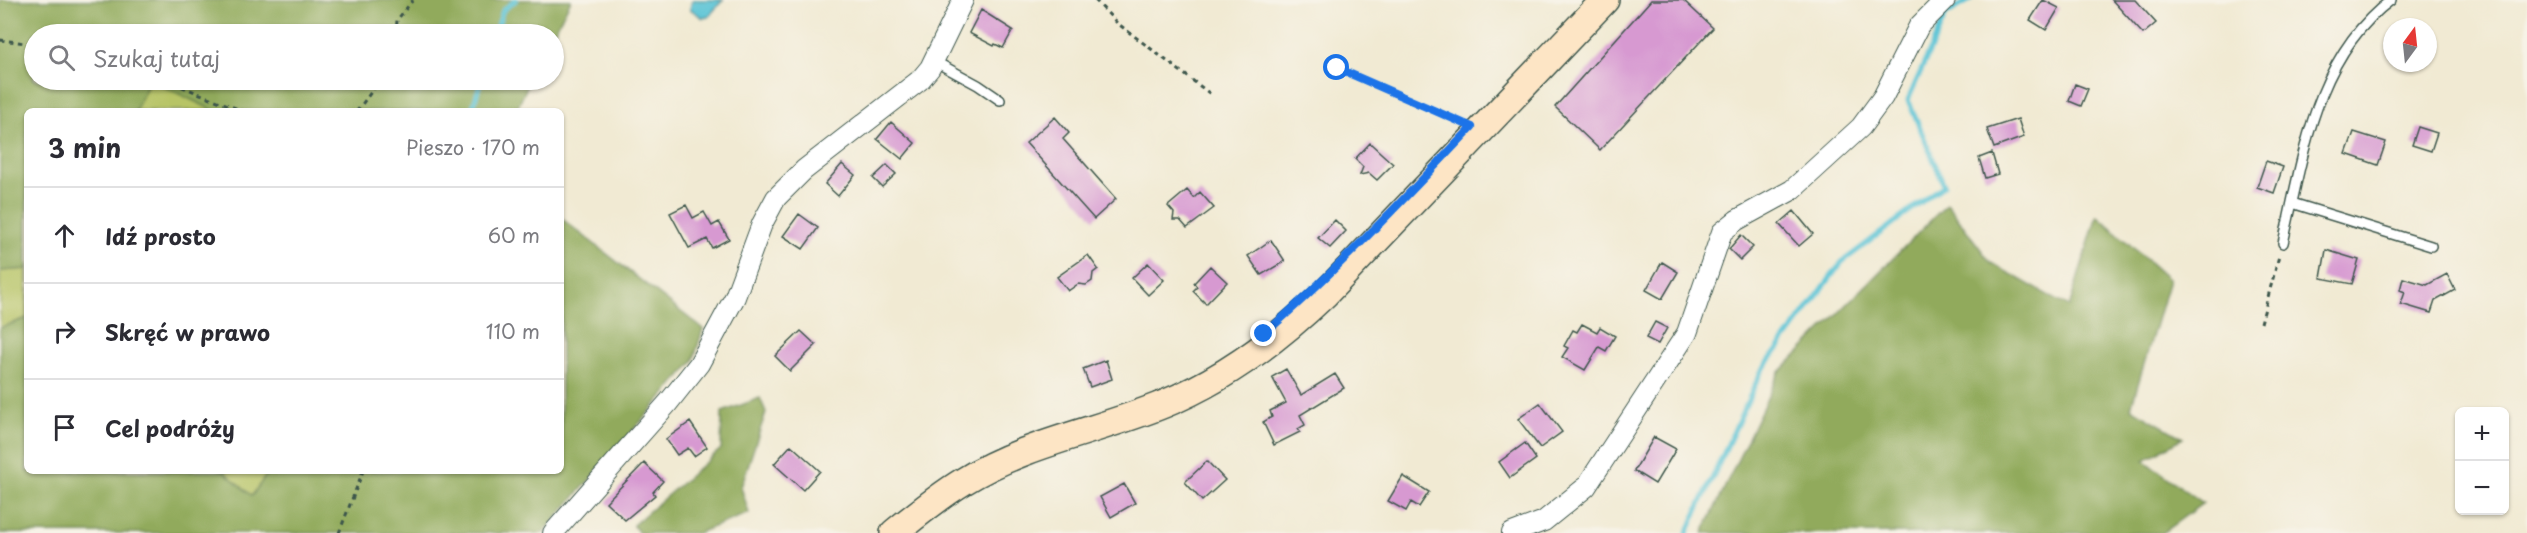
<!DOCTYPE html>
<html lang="pl">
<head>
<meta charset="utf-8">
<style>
	body { margin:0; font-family:"Playpen Sans",sans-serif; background:#f7f7f7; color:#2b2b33 }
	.controls { position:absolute; right:18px; bottom:18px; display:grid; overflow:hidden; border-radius:9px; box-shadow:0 2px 4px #0004 }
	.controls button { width:54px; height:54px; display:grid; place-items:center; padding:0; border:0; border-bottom:2px solid #e1e1e2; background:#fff; color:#2b2b33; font:30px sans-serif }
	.compass { position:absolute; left:2383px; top:18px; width:54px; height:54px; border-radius:50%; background:#fff; box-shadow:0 2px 4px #0004; rotate:15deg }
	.stop { position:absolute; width:18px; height:18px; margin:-14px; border:4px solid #1a73e8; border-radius:50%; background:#fff }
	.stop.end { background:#1a73e8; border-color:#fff; box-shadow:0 2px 6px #0008 }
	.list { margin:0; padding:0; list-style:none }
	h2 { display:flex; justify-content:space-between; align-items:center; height:78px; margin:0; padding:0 24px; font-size:26px }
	h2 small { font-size:20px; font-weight:400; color:#7c7c81 }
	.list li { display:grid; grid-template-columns:39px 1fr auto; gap:18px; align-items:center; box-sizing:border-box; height:96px; padding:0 24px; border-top:2px solid #e1e1e2 }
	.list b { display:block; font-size:22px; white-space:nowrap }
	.list em { font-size:20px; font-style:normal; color:#7c7c81 }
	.icon { flex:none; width:33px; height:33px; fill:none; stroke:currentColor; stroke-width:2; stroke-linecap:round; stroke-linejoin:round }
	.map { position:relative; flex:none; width:2527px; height:533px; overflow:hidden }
	.search { position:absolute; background:#fff; box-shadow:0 2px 4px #0004; left:24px; top:24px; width:540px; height:66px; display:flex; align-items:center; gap:15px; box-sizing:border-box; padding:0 21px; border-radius:33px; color:#7c7c81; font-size:22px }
	.panel { position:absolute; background:#fff; box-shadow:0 2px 4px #0004; left:24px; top:108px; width:540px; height:366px; border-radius:9px }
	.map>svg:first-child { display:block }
</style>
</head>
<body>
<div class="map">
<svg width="2527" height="533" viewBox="0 0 2527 533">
	<rect width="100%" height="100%" fill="#f7f3e8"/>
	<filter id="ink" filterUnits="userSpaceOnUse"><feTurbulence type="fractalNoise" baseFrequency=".0167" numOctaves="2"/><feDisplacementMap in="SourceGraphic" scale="12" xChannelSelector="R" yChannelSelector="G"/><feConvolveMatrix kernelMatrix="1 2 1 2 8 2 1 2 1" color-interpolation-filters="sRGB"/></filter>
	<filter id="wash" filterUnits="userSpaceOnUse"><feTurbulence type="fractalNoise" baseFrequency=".008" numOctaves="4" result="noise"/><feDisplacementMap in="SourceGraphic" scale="24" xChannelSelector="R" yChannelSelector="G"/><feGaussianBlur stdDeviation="1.35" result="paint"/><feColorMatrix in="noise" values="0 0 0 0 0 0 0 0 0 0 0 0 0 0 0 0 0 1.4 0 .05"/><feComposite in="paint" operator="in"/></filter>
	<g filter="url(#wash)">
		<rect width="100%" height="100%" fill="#f1ead3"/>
		<path fill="#b7c466" stroke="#6b804d" stroke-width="1.5" d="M 150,80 L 215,111 L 135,111 Z
			M 27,269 L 27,318 L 0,328 L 0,271 Z
			M 223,471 L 269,471 L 252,496 Z"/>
		<path fill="#91aa5b" stroke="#587448" stroke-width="1.5" d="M 0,0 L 571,0 L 553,34 L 34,34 L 34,80 L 530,80 L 516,111 L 215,111 L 150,80 L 135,111 L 27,111 L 27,269 L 0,271 Z
			M 1947,204 L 1991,263 L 2069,307 L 2097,215 L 2169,280 L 2131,408 L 2183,438 L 2144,460 L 2203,503 L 2162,533 L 1703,533 L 1779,373 Z
			M 561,218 L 703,329 L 693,362 L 543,533 L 0,533 L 0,328 L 27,318 L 27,471 L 223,471 L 252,496 L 269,471 L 561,471 Z
			M 760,398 L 766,412 L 741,487 L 749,513 L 698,533 L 639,533 L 633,525 L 721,449 L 722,412 Z"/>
		<path fill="#5bc4d6" stroke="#3d8085" stroke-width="1.5" d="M 692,0 L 723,0 L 708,17 L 703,18 L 690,9 Z"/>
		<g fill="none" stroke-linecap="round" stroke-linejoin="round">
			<path stroke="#5bc4d6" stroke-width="5" d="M 495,34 L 503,10 L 516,0
				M 472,111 L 481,80
				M 1687,533 L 1761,372 L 1842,262 L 1944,185 L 1908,100 L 1946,14 L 1970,0"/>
		</g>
		<g id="blocks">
			<path fill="#d799d1" d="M 1651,0 L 1683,0 L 1713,28 L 1600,150 L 1555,107 Z
				M 2043,0 L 2059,8 L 2046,30 L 2030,20 Z
				M 2112,0 L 2135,0 L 2156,23 L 2143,34 Z
				M 981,10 L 1013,30 L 1003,48 L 995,44 L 994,46 L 969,33 Z
				M 2075,84 L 2088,89 L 2081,106 L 2069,101 Z
				M 1055,117 L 1069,133 L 1063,139 L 1116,199 L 1094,219 L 1026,143 Z
				M 2018,119 L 2024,137 L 1994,148 L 1987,129 Z
				M 891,122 L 915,143 L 902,159 L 877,139 Z
				M 2418,127 L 2437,133 L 2431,151 L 2412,145 Z
				M 2354,132 L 2386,142 L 2378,165 L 2346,154 Z
				M 1370,143 L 1393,164 L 1377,180 L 1369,173 L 1360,175 L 1363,167 L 1355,159 Z
				M 1992,153 L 1998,174 L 1985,178 L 1979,158 Z
				M 2266,161 L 2283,167 L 2274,193 L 2257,187 Z
				M 842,164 L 855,175 L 838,196 L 825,184 Z
				M 887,165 L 896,174 L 882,187 L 873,178 Z
				M 1187,190 L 1194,198 L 1200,192 L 1214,208 L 1187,228 L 1180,220 L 1173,220 L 1174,213 L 1168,206 Z
				M 686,205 L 693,218 L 704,212 L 712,226 L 719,222 L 729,239 L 712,248 L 707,239 L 689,248 L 670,213 Z
				M 1794,211 L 1813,234 L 1799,246 L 1779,224 Z
				M 799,214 L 818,228 L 803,249 L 783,236 Z
				M 1335,220 L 1346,231 L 1330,248 L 1318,238 Z
				M 1741,235 L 1753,247 L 1740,260 L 1729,249 Z
				M 1271,240 L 1285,261 L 1261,275 L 1248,256 Z
				M 2326,250 L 2359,260 L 2352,284 L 2321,278 Z
				M 1088,255 L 1098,269 L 1093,273 L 1092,281 L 1086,285 L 1078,284 L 1068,291 L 1057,277 Z
				M 1662,262 L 1678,272 L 1662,299 L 1646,290 Z
				M 1148,263 L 1164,280 L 1148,295 L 1132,278 Z
				M 1210,266 L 1227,282 L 1206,304 L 1193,291 L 1197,287 L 1194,283 Z
				M 2447,274 L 2455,290 L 2435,301 L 2431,313 L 2401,304 L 2405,292 L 2400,290 L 2403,278 L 2427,285 Z
				M 1655,322 L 1667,328 L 1658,344 L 1646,338 Z
				M 1582,324 L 1597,332 L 1600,327 L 1615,336 L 1606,351 L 1599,347 L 1585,370 L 1562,357 L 1568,348 L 1564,346 L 1573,330 L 1577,332 Z
				M 801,331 L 816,345 L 790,371 L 775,356 Z
				M 1106,360 L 1112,379 L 1090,387 L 1083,369 Z
				M 1286,369 L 1301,395 L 1335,374 L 1344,388 L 1300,415 L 1305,425 L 1298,429 L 1300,432 L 1274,445 L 1263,422 L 1272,417 L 1270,411 L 1286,403 L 1272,377 Z
				M 1540,403 L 1562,432 L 1540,448 L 1518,419 Z
				M 690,422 L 707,447 L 694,456 L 688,448 L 677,455 L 666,439 Z
				M 1654,437 L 1676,449 L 1655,484 L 1634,471 Z
				M 1525,443 L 1536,459 L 1510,478 L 1499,462 Z
				M 791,445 L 820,471 L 803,490 L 774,464 Z
				M 1207,461 L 1225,480 L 1202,501 L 1185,482 Z
				M 644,463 L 663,481 L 653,492 L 655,495 L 625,520 L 606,502 Z
				M 1403,476 L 1429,492 L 1419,507 L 1411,502 L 1406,511 L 1388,501 Z
				M 1124,484 L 1135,503 L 1111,517 L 1100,497 Z"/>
		</g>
	</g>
	<g filter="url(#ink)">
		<use href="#blocks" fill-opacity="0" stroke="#3e574c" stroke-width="1.5"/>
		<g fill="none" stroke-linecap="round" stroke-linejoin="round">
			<defs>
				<path id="lane" d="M 934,61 L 978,85 L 1000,100
					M 2292,203 L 2431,246
					M 2283,243 C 2303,157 2315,57 2391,0"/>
				<path id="street" d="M 553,533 L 668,403 L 699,364 L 735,297 L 762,224 L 776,198 L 804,170 L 920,80 L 930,68 L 963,0
					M 1512,533 L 1544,521 L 1586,487 L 1687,333 L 1722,232 L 1737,220 L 1792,190 L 1861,127 L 1883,97 L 1919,26 L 1945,0"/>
				<path id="secondary" d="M 894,533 C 916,515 939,496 964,481 C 1025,443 1099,431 1164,404 C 1226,379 1278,339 1325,294 L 1605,0"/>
			</defs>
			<use href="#lane" stroke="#3e574c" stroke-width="12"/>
			<use href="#street" stroke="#3e574c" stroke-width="22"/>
			<use href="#secondary" stroke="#3e574c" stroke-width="30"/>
			<path stroke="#3e574c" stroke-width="3" stroke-dasharray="4.5 4.5" stroke-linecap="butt" d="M 1095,0 L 1117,23 L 1213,96
				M 396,34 L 397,20 L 413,0
				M 0,40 L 34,44
				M 1337,68 L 1459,121
				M 165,80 L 243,111
				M 357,111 L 380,80
				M 2261,323 L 2279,256
				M 339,533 L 363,471"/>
			<use href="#lane" stroke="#fff" stroke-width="9"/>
			<use href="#street" stroke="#fff" stroke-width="20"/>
			<use href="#secondary" stroke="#fde5c5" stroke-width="27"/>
		</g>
	</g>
	<g fill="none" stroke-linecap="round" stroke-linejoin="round" filter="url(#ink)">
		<path stroke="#1a73e8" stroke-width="8" d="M 1264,334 C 1337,270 1405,198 1472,127 L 1337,68"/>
	</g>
</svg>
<div class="controls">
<button>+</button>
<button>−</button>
</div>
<svg class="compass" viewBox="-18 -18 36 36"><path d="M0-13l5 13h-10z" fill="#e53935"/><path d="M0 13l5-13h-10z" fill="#7c7c81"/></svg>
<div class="stop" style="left:1337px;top:68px"></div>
<div class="stop end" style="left:1264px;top:334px"></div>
<div class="search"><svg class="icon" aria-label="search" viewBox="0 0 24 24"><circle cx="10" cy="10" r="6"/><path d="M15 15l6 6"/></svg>Szukaj tutaj</div>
<section class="panel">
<h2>3 min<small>Pieszo · 170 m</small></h2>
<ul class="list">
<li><svg class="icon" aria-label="ahead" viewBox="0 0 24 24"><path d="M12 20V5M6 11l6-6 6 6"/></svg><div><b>Idź prosto</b></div><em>60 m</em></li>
<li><svg class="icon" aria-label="right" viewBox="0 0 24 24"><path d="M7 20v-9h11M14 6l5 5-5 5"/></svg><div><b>Skręć w prawo</b></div><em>110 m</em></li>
<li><svg class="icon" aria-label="arrive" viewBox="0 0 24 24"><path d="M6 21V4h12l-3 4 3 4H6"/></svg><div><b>Cel podróży</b></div></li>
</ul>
</section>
</div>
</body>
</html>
